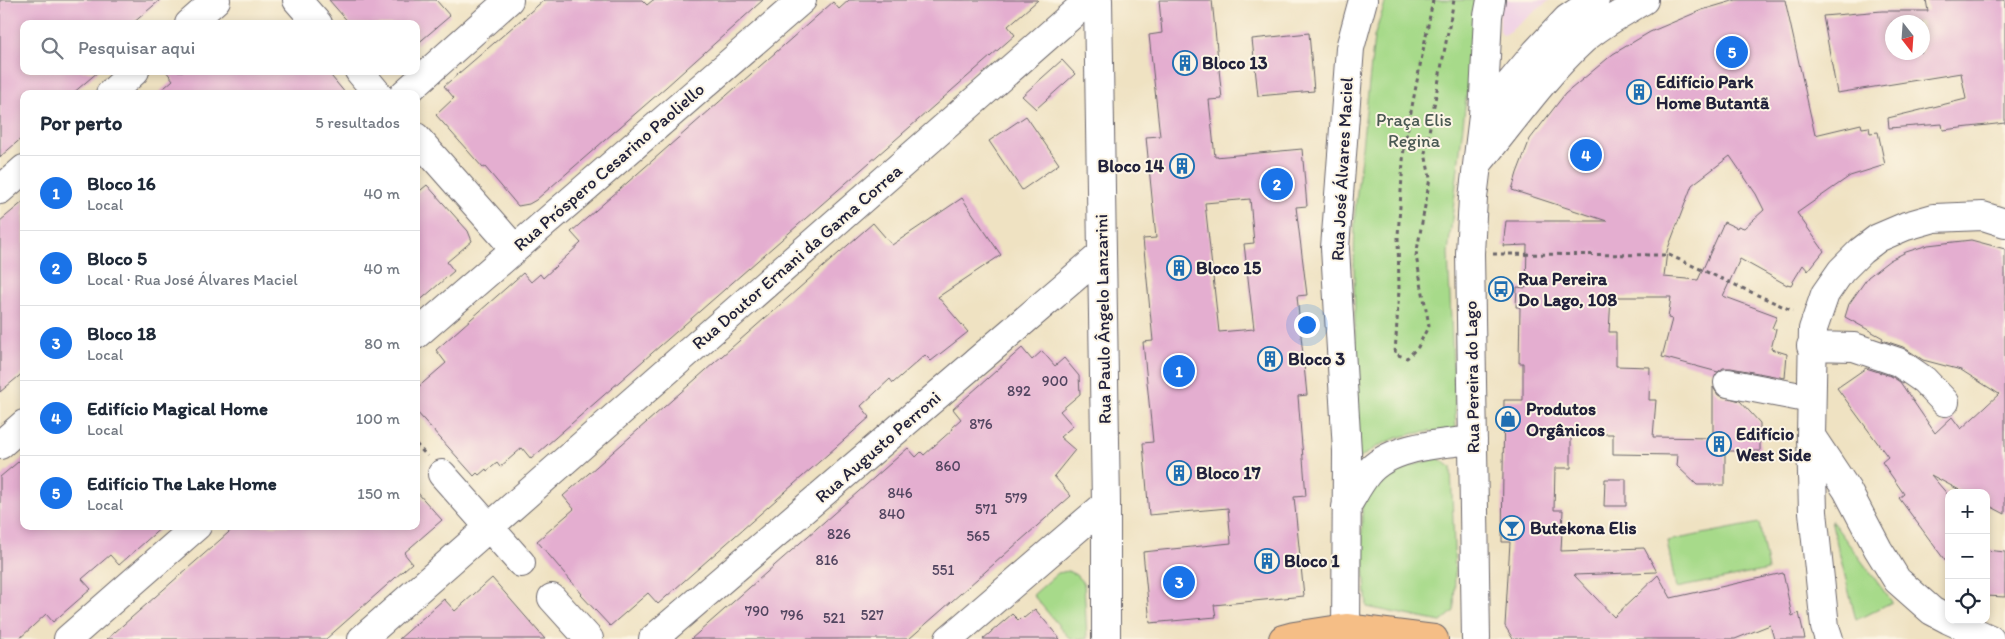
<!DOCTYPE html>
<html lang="pt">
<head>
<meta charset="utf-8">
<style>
	body { margin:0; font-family:Itim,sans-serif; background:#f6f6f7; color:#1f2937 }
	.controls { position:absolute; right:15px; bottom:15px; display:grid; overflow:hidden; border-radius:10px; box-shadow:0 2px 8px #0003 }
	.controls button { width:45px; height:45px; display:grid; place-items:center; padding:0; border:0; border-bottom:1px solid #e0e1e3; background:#fff; color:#1f2937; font:25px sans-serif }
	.compass { position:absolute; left:1885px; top:15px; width:45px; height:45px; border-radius:50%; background:#fff; box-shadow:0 2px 8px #0003; rotate:163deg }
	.you { position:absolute; left:1306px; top:324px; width:18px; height:18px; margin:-12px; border:4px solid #fff; border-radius:50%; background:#1a73e8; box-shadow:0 0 0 8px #1a73e833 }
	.badge { display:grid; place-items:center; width:32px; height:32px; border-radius:50%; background:#1a73e8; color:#fff; font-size:16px; font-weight:700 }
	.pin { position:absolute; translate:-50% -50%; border:2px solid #fff; box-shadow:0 1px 5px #0006 }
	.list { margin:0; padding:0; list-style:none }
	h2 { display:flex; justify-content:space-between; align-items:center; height:65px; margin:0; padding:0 20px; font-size:21px }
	h2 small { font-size:16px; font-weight:400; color:#747a83 }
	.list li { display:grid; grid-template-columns:32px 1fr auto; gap:15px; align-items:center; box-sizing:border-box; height:75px; padding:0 20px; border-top:1px solid #e0e1e3 }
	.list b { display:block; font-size:19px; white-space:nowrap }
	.list p { margin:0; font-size:16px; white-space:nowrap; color:#747a83 }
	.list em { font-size:16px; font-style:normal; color:#747a83 }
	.icon { flex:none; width:28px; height:28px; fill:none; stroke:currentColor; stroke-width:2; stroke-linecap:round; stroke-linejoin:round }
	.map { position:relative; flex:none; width:2005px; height:639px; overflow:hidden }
	.search { position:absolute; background:#fff; box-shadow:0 2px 8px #0003; left:20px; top:20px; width:400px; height:55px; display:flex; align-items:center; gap:12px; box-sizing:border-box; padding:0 18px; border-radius:10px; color:#747a83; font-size:19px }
	.panel { position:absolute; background:#fff; box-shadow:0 2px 8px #0003; left:20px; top:90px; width:400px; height:440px; border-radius:10px }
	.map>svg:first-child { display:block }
</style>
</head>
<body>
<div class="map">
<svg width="2005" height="639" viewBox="0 0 2005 639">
	<rect width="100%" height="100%" fill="#fcf5e5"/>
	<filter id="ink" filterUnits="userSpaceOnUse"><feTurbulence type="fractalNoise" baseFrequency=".02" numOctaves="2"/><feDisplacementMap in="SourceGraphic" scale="10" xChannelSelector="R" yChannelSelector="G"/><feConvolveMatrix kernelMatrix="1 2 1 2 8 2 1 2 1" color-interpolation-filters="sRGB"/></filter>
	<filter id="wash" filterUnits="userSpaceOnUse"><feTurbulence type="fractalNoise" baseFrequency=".0096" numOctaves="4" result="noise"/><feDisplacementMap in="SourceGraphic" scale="20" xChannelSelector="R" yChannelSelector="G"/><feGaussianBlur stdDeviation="1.12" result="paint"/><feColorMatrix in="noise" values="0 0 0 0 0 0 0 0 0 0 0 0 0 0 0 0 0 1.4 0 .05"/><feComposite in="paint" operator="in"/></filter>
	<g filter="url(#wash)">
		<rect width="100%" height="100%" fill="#efe2c2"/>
		<path fill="#f0d0e5" d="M 1499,0 L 1550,0 L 1505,35 L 1500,34 Z"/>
		<path fill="#a7da8a" stroke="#647e62" d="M 1386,0 L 1479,0 L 1477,5 L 1448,253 L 1456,430 C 1433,431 1409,432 1387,442 C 1376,446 1367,454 1357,460 L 1354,265 L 1355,211 L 1374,37 Z
			M 1438,458 L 1451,467 L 1455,574 L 1454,611 L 1441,622 L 1367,607 L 1362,540 L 1362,500 L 1386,473 Z
			M 1831,520 L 1892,602 L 1856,620 Z
			M 1759,523 L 1768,570 L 1676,588 L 1667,541 Z
			M 1068,571 L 1076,575 L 1084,584 L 1087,639 L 1070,639 L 1033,595 L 1058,573 Z"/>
		<g id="blocks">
			<path fill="#e4aed0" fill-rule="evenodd" d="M 0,0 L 160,0 L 132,24 L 24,24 L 24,71 L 99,71 L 72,94 L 24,94 L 24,136 L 0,157 Z
				M 329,0 L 436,0 L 450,16 L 416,45 L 416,24 L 350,24 Z
				M 544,0 L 642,0 L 647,5 L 653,0 L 763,0 L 666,87 L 536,200 L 529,204 L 518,206 L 485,167 L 483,168 L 436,115 L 454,98 L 444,86 Z
				M 849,0 L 1038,0 L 1008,26 L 1015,35 L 531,459 L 522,448 L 500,467 L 497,463 L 487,471 L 486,469 L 479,475 L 477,473 L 474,476 L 416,411 L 416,389 L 446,363 L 436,350 L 523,273 L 531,282 L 540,274 L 543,278 L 581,243 L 571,232 L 833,2 L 839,9 Z
				M 1159,0 L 1212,0 L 1222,99 L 1209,100 L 1215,157 L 1302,149 L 1307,206 L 1296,207 L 1307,295 L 1297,296 L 1307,395 L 1298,396 L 1306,496 L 1294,497 L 1304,596 L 1214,605 L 1216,617 L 1150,623 L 1143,552 L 1231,543 L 1228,508 L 1149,515 L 1143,443 L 1153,442 L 1143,342 L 1153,341 L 1143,239 L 1156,238 L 1146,137 L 1160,136 L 1149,35 L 1162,33 ZM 1250,199 L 1254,243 L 1244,244 L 1254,329 L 1219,332 L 1205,203 Z
				M 1736,0 L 1785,0 L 1815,135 L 1861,124 L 1862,128 L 1869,127 L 1870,133 L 1878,132 L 1885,165 L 1850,176 L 1797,213 L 1824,251 L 1808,271 L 1803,265 L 1791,285 L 1787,284 L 1787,285 L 1740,259 L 1723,296 L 1777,316 L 1772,328 L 1776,329 L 1771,349 L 1787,354 L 1785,378 L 1731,368 L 1723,368 L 1718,372 L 1662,357 L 1672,319 L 1668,318 L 1671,297 L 1611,297 L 1609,332 L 1616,332 L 1616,366 L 1650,367 L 1649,400 L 1656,400 L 1653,437 L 1713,438 L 1713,387 L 1718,395 L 1740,401 L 1760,423 L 1760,451 L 1725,451 L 1725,485 L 1697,485 L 1677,466 L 1678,455 L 1613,454 L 1613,434 L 1571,434 L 1571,468 L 1555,468 L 1554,510 L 1563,510 L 1561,551 L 1644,548 L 1657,572 L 1574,575 L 1614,617 L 1658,575 L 1671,598 L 1783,573 L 1792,616 L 1799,613 L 1805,639 L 1774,639 L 1770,625 L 1735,639 L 1513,639 L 1505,626 L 1510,542 L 1502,542 L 1504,400 L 1523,400 L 1523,363 L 1519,363 L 1520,307 L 1516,307 L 1517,287 L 1526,288 L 1527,245 L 1503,246 L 1506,221 L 1607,221 L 1512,190 L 1517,173 L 1530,139 L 1565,94 L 1613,54 L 1650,32 L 1702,10 ZM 1730,156 L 1756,194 L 1764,210 L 1744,228 L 1738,226 L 1737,228 L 1724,222 L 1698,280 L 1664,277 L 1667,251 L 1692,185 Z
				M 1926,0 L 2005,0 L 2005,123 L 1943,130 L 1942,124 L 1889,128 L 1888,118 L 1966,99 L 1961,73 L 1837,93 L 1823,16 L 1882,11 L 1928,11 ZM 1892,22 L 1922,22 L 1922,52 L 1892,52 Z
				M 1309,33 L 1314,91 L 1258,96 L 1252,39 Z
				M 1062,60 L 1075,74 L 1036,109 L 1022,96 Z
				M 166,71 L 327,71 L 346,94 L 157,94 L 173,80 Z
				M 1026,116 L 1059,164 L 1022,190 L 989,141 Z
				M 427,185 L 468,231 L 472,241 L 447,262 L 454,271 L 416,304 L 416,194 Z
				M 962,198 L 1001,255 L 938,297 L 968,332 L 931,361 L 925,355 L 893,383 L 890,379 L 861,406 L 870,417 L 658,604 L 648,593 L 610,626 L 581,595 L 582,594 L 537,541 L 574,509 L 563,496 L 873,223 L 892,245 Z
				M 24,201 L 24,372 L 0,392 L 0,221 Z
				M 1971,240 L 2005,249 L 2005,514 L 1986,504 L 1986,493 L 1965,493 L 1931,475 L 1949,496 L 1949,566 L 1899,498 L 1904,494 L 1882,462 L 1888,457 L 1837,388 L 1866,368 L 1891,376 L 1900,382 L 1935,433 L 1952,417 L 1961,429 L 1999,394 L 1961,370 L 1923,360 L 1903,347 L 1882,340 L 1883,338 L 1845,317 L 1849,304 L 1868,277 L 1890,260 L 1906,252 L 1928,245 Z
				M 1022,348 L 1032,360 L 1042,351 L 1055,366 L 1064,358 L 1079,376 L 1080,394 L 1060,411 L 1073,426 L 1060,437 L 1075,450 L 1054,476 L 1071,496 L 909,639 L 691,639 L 908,448 L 916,457 L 921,452 L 924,455 L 953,429 L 952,427 L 961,419 L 953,409 Z
				M 24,457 L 24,526 L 163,526 L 119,565 L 110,555 L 82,579 L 91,589 L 53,622 L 46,614 L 19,639 L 0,639 L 0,477 Z
				M 1605,479 L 1626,479 L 1626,506 L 1604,506 Z
				M 416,491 L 442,520 L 404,553 L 412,563 L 326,639 L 107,639 L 236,526 L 416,526 Z
				M 1986,550 L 2005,552 L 2005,597 L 1986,596 Z
				M 492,578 L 545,639 L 399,639 L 444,599 L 455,611 Z
				M 1035,609 L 1060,639 L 983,639 L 1012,614 L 1018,620 L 1022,616 L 1024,618 Z"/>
		</g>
	</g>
	<g filter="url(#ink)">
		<use href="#blocks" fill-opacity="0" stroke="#6a656a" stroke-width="1"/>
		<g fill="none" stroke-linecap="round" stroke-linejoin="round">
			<defs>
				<path id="minor" d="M 297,0 L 318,24
					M 1098,0 L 1106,504 L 1106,639
					M 189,24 L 216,0
					M 359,71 L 378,94
					M 110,94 L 135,71
					M 404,94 L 509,0
					M 1483,116 L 1536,52 L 1567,19 L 1595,0
					M 416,137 L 514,248
					M 1479,162 C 1513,121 1544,76 1583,40 C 1601,24 1624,12 1644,0
					M 0,190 L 24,169
					M 416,335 L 802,0
					M 1811,346 L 1854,347 L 1898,362 L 1924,380 L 1945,402
					M 1728,383 L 1811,399
					M 1811,436 L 1847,490 L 1878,549 L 1897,580 L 1932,611 L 1949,620
					M 0,445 L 24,424
					M 442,474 L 521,563
					M 1346,507 C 1353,496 1359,484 1367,474 C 1389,446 1440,444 1473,440
					M 552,598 L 589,639
					M 1949,620 L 1990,639
					M 68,639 L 197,526
					M 362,639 L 1089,0
					M 653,639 L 1102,254
					M 949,639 L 1106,504
					M 1346,639 L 1347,451 L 1335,248 L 1350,48 L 1363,0
					M 1476,639 L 1470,253 L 1473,198 L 1483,116 L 1488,16 L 1491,0
					M 1829,639 L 1825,627 L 1813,512 L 1811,436 L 1813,329 L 1825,294 L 1841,271 L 1861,251 L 1878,238 L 1906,226 L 1934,218 L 1983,216 L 2005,223"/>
				<path id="major" d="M 1283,639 L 1294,636 L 1346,628 L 1434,639"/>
			</defs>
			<use href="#minor" stroke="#6a656a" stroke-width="30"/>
			<use href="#major" stroke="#6a656a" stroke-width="30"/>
			<path stroke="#6a656a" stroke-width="3" stroke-dasharray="4 4" stroke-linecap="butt" d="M 1433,0 L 1404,147 L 1398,236 L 1399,289 L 1395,354 L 1407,358 L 1418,347 L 1429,325 L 1416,256 L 1430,178 L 1425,153 L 1454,0
				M 1493,254 L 1669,255 L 1793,311
				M 416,444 L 427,456"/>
			<use href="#minor" stroke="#fff" stroke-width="28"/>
			<use href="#major" stroke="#f5be86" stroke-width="28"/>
		</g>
	</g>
	<defs>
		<symbol id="building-ring" viewBox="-11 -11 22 22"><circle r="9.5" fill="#fcf5e5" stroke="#1f6fb2" stroke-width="1.5"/><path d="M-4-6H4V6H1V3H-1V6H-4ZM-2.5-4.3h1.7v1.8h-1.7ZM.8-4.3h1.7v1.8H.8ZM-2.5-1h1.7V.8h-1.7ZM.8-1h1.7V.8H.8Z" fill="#1f6fb2"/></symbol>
		<symbol id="bus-ring" viewBox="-11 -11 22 22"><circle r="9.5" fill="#fcf5e5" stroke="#1f6fb2" stroke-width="1.5"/><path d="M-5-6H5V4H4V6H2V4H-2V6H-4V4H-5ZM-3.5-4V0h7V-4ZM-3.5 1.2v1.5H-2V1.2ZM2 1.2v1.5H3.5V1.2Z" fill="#1f6fb2"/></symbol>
		<symbol id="shop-ring" viewBox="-11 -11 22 22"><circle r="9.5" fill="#fcf5e5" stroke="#1f6fb2" stroke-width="1.5"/><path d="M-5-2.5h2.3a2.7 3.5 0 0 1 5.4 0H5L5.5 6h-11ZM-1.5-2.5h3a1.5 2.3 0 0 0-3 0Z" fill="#1f6fb2"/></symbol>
		<symbol id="bar-ring" viewBox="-11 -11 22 22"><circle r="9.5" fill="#fcf5e5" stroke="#1f6fb2" stroke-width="1.5"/><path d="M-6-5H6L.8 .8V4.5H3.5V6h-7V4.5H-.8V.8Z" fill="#1f6fb2"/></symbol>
	</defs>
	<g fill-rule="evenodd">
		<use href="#building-ring" x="1171" y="49" width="28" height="28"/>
		<use href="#building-ring" x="1625" y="78" width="28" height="28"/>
		<use href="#building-ring" x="1168" y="152" width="28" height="28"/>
		<use href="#building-ring" x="1165" y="254" width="28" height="28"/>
		<use href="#bus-ring" x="1487" y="275" width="28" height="28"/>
		<use href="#building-ring" x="1256" y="345" width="28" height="28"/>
		<use href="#shop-ring" x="1494" y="405" width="28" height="28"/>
		<use href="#building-ring" x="1705" y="430" width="28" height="28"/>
		<use href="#building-ring" x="1165" y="459" width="28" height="28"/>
		<use href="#bar-ring" x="1498" y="514" width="28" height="28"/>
		<use href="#building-ring" x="1253" y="547" width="28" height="28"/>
	</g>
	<g text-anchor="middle" stroke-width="4" stroke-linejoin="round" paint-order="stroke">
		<g font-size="15" fill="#524560">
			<text x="1055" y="386">900</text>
			<text x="1019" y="396">892</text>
			<text x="981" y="429">876</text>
			<text x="948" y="471">860</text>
			<text x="900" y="498">846</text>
			<text x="1016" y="503">579</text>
			<text x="986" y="514">571</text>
			<text x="892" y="519">840</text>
			<text x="839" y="539">826</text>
			<text x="978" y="541">565</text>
			<text x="827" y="565">816</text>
			<text x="943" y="575">551</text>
			<text x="757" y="616">790</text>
			<text x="792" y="620">796</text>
			<text x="872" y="620">527</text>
			<text x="834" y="623">521</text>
		</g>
		<g font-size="18" font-weight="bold" fill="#22223b" stroke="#fcf5e5" text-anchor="start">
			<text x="1202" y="69">Bloco 13</text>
			<text x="1656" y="88">Edifício Park<tspan x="1656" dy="21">Home Butantã</tspan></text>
			<text x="1164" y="172" text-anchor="end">Bloco 14</text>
			<text x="1196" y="274">Bloco 15</text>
			<text x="1518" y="285">Rua Pereira<tspan x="1518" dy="21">Do Lago, 108</tspan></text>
			<text x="1288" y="365">Bloco 3</text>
			<text x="1526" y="415">Produtos<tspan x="1526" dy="21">Orgânicos</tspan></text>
			<text x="1736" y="440">Edifício<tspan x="1736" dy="21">West Side</tspan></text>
			<text x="1196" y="479">Bloco 17</text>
			<text x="1530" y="534">Butekona Elis</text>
			<text x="1284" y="567">Bloco 1</text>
		</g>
		<g font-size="18" fill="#4a5953" stroke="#fcf5e5">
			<text x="1414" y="126">Praça Elis<tspan x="1414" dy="21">Regina</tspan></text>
		</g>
		<g font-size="18" fill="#22223b" stroke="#fcf5e5">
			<text transform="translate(609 167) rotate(-41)" y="6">Rua Próspero Cesarino Paoliello</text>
			<text transform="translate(1342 169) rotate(-87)" y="6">Rua José Álvares Maciel</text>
			<text transform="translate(797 257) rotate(-41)" y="6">Rua Doutor Ernani da Gama Correa</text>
			<text transform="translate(1103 319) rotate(-91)" y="6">Rua Paulo Ângelo Lanzarini</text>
			<text transform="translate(1472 377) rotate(-91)" y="6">Rua Pereira do Lago</text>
			<text transform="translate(878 447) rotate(-41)" y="6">Rua Augusto Perroni</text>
		</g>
	</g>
</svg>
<div class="controls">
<button>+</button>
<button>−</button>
<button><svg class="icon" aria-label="locate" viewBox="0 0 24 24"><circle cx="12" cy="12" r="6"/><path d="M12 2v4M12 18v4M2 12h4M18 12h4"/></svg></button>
</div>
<svg class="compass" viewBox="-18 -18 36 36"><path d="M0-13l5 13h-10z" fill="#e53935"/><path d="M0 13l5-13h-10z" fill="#747a83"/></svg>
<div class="you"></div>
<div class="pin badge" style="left:1179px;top:371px">1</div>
<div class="pin badge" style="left:1277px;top:184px">2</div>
<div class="pin badge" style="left:1179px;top:582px">3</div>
<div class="pin badge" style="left:1586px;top:155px">4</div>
<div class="pin badge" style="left:1732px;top:52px">5</div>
<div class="search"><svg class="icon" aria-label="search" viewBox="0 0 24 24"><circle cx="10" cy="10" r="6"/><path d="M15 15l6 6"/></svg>Pesquisar aqui</div>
<section class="panel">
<h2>Por perto<small>5 resultados</small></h2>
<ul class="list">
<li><span class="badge">1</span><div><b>Bloco 16</b><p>Local</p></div><em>40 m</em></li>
<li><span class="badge">2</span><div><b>Bloco 5</b><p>Local · Rua José Álvares Maciel</p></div><em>40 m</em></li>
<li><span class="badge">3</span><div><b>Bloco 18</b><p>Local</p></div><em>80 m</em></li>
<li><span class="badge">4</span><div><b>Edifício Magical Home</b><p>Local</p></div><em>100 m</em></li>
<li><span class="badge">5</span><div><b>Edifício The Lake Home</b><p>Local</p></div><em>150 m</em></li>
</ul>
</section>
</div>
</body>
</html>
